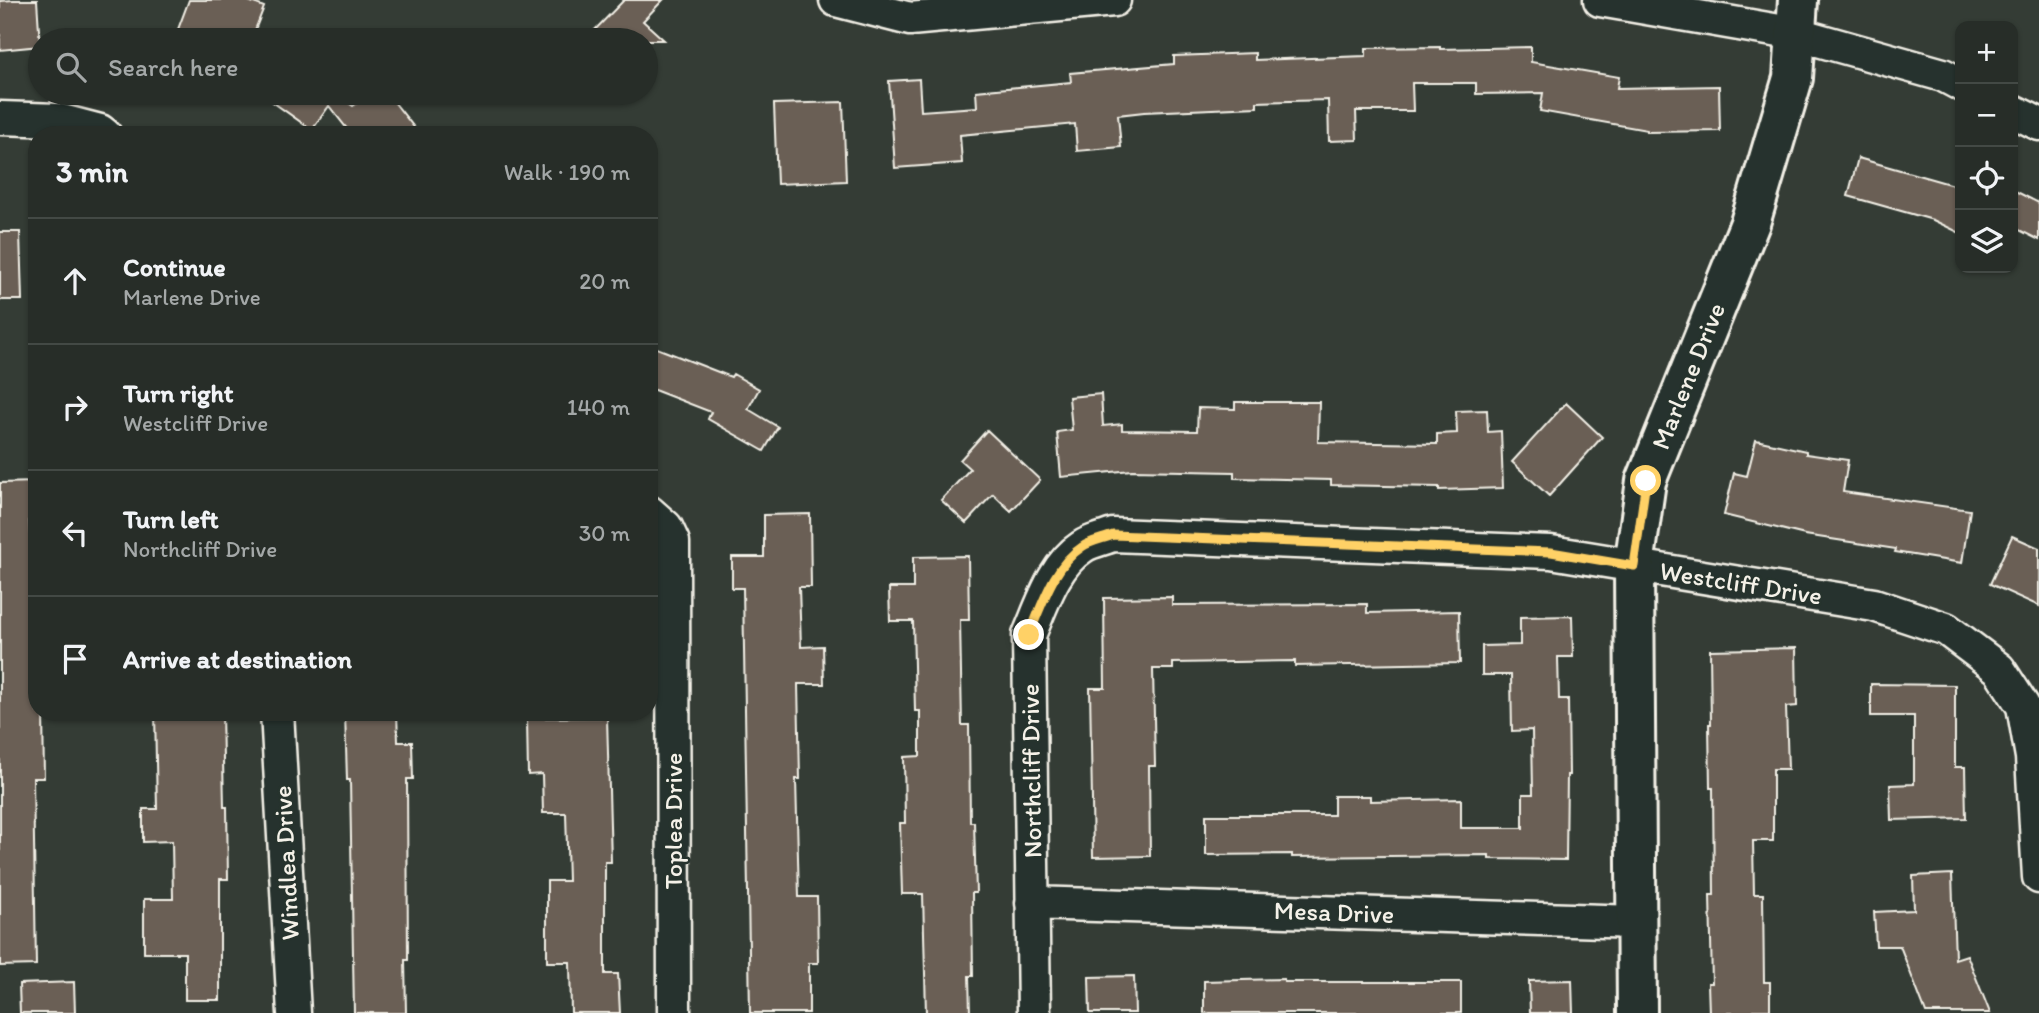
<!DOCTYPE html>
<html lang="en">
<head>
<meta charset="utf-8">
<style>
	body { margin:0; font-family:Itim,sans-serif; background:#333934; color:#f1f3f6 }
	.controls { position:absolute; right:21px; top:21px; display:grid; overflow:hidden; border-radius:14px; box-shadow:0 2px 5px #0004 }
	.controls button { width:63px; height:63px; display:grid; place-items:center; padding:0; border:0; border-bottom:2px solid #434945; background:#272d28; color:#f1f3f6; font:35px sans-serif }
	.stop { position:absolute; width:21px; height:21px; margin:-16px; border:5px solid #ffd166; border-radius:50%; background:#fff }
	.stop.end { background:#ffd166; border-color:#fff; box-shadow:0 2px 7px #0008 }
	.list { margin:0; padding:0; list-style:none }
	h2 { display:flex; justify-content:space-between; align-items:center; height:91px; margin:0; padding:0 28px; font-size:30px }
	h2 small { font-size:23px; font-weight:400; color:#a4a8a8 }
	.list li { display:grid; grid-template-columns:46px 1fr auto; gap:21px; align-items:center; box-sizing:border-box; height:126px; padding:0 28px; border-top:2px solid #434945 }
	.list b { display:block; font-size:26px; white-space:nowrap }
	.list p { margin:0; font-size:23px; white-space:nowrap; color:#a4a8a8 }
	.list em { font-size:23px; font-style:normal; color:#a4a8a8 }
	.icon { flex:none; width:38px; height:38px; fill:none; stroke:currentColor; stroke-width:2; stroke-linecap:round; stroke-linejoin:round }
	.map { position:relative; flex:none; width:2039px; height:1013px; overflow:hidden }
	.search { position:absolute; background:#272d28; box-shadow:0 2px 5px #0004; left:28px; top:28px; width:630px; height:77px; display:flex; align-items:center; gap:18px; box-sizing:border-box; padding:0 24px; border-radius:38px; color:#a4a8a8; font-size:26px }
	.panel { position:absolute; background:#272d28; box-shadow:0 2px 5px #0004; left:28px; top:126px; width:630px; height:595px; border-radius:28px }
	.map>svg:first-child { display:block }
</style>
</head>
<body>
<div class="map">
<svg width="2039" height="1013" viewBox="0 0 2039 1013">
	<rect width="100%" height="100%" fill="#343c35"/>
	<filter id="ink" filterUnits="userSpaceOnUse"><feTurbulence type="fractalNoise" baseFrequency=".0143" numOctaves="2"/><feDisplacementMap in="SourceGraphic" scale="14" xChannelSelector="R" yChannelSelector="G"/><feConvolveMatrix kernelMatrix="1 2 1 2 8 2 1 2 1" color-interpolation-filters="sRGB"/></filter>
	<g filter="url(#ink)">
		<path fill="#6a5f54" stroke="#f4f1e8" stroke-width="2" d="M 13,0 L 37,0 L 40,46 L 0,50 L 0,1 Z
			M 189,0 L 246,0 L 264,7 L 251,40 L 174,40 Z
			M 624,0 L 663,0 L 643,21 L 664,40 L 585,40 Z
			M 1440,47 L 1440,49 L 1531,47 L 1531,62 L 1619,77 L 1617,88 L 1719,86 L 1720,131 L 1647,132 L 1647,130 L 1540,111 L 1543,93 L 1476,94 L 1476,83 L 1412,83 L 1413,111 L 1356,111 L 1357,140 L 1329,141 L 1328,100 L 1257,102 L 1257,107 L 1144,112 L 1118,115 L 1121,147 L 1077,151 L 1075,124 L 960,135 L 962,163 L 895,168 L 889,81 L 919,79 L 921,111 L 977,107 L 976,91 L 1071,82 L 1070,73 L 1174,64 L 1174,56 L 1255,53 L 1255,60 L 1366,56 L 1366,48 Z
			M 260,93 L 339,93 L 337,95 L 353,106 L 370,93 L 387,93 L 420,135 L 352,135 L 329,106 L 312,130 Z
			M 843,102 L 846,181 L 777,184 L 774,104 Z
			M 1858,158 L 1960,187 L 1960,233 L 1933,220 L 1848,196 Z
			M 2013,190 L 2039,203 L 2039,240 L 2013,227 Z
			M 0,232 L 20,232 L 22,300 L 0,300 Z
			M 649,345 L 731,377 L 733,374 L 759,389 L 748,409 L 778,427 L 764,451 L 708,419 L 711,412 L 649,388 Z
			M 1101,394 L 1103,426 L 1122,424 L 1122,430 L 1197,431 L 1198,408 L 1235,409 L 1235,402 L 1319,402 L 1318,442 L 1437,444 L 1437,434 L 1457,433 L 1456,411 L 1487,410 L 1488,432 L 1501,431 L 1503,488 L 1439,490 L 1439,487 L 1331,485 L 1331,480 L 1234,478 L 1234,472 L 1132,470 L 1061,477 L 1057,432 L 1072,430 L 1069,397 Z
			M 1566,403 L 1602,437 L 1549,496 L 1512,462 Z
			M 987,430 L 1040,480 L 1011,511 L 993,494 L 966,523 L 941,500 L 970,469 L 960,460 Z
			M 1756,440 L 1806,451 L 1806,454 L 1848,460 L 1843,492 L 1970,510 L 1962,563 L 1895,552 L 1896,549 L 1805,535 L 1724,515 L 1734,473 L 1747,476 Z
			M 36,482 L 37,506 L 29,506 L 31,565 L 37,565 L 37,712 L 43,712 L 44,778 L 33,778 L 36,965 L 0,966 L 0,483 Z
			M 810,514 L 811,587 L 799,587 L 801,647 L 823,646 L 824,684 L 798,684 L 800,779 L 796,779 L 799,897 L 817,897 L 818,963 L 809,963 L 809,1013 L 750,1013 L 743,588 L 732,588 L 732,557 L 764,557 L 764,515 Z
			M 2012,536 L 2039,548 L 2039,606 L 1990,584 Z
			M 968,556 L 969,620 L 960,620 L 962,725 L 969,725 L 970,822 L 974,822 L 976,893 L 972,893 L 973,976 L 969,976 L 970,1013 L 926,1013 L 923,894 L 902,894 L 900,823 L 905,823 L 904,757 L 920,756 L 920,711 L 915,711 L 913,621 L 890,621 L 889,588 L 913,588 L 913,557 Z
			M 1172,597 L 1172,605 L 1367,604 L 1367,613 L 1459,611 L 1460,663 L 1295,666 L 1295,661 L 1173,663 L 1173,669 L 1153,669 L 1155,766 L 1149,766 L 1150,856 L 1093,857 L 1090,688 L 1105,688 L 1104,598 Z
			M 1572,616 L 1573,657 L 1558,657 L 1559,699 L 1568,699 L 1569,775 L 1567,775 L 1566,860 L 1489,859 L 1489,855 L 1292,857 L 1292,854 L 1206,855 L 1206,815 L 1334,815 L 1334,796 L 1370,796 L 1370,801 L 1461,799 L 1461,828 L 1523,828 L 1523,794 L 1533,794 L 1532,730 L 1512,731 L 1511,675 L 1482,675 L 1482,646 L 1520,645 L 1520,617 Z
			M 1796,648 L 1797,706 L 1786,707 L 1788,769 L 1773,769 L 1773,841 L 1753,841 L 1754,894 L 1763,894 L 1764,982 L 1770,982 L 1770,1010 L 1754,1010 L 1754,1013 L 1709,1013 L 1708,983 L 1712,983 L 1710,895 L 1714,895 L 1713,788 L 1710,788 L 1709,724 L 1711,724 L 1710,650 Z
			M 1871,684 L 1955,685 L 1955,767 L 1965,767 L 1966,818 L 1891,820 L 1890,785 L 1914,784 L 1914,716 L 1871,716 Z
			M 155,712 L 222,712 L 224,807 L 227,807 L 228,879 L 220,879 L 220,1000 L 185,1000 L 185,953 L 144,953 L 144,899 L 173,899 L 172,841 L 143,842 L 143,809 L 157,809 Z
			M 345,712 L 397,712 L 398,742 L 412,742 L 413,779 L 407,779 L 408,960 L 405,960 L 406,1013 L 354,1013 L 350,780 L 347,780 Z
			M 607,717 L 611,862 L 605,862 L 605,974 L 618,974 L 620,1013 L 571,1013 L 570,962 L 547,962 L 547,881 L 568,881 L 566,813 L 543,813 L 542,774 L 528,775 L 527,718 Z
			M 1952,874 L 1955,959 L 1967,955 L 1990,1013 L 1926,1013 L 1900,946 L 1876,946 L 1874,912 L 1914,910 L 1913,876 Z
			M 1134,976 L 1135,1013 L 1090,1013 L 1089,977 Z
			M 1284,979 L 1284,982 L 1461,982 L 1461,1013 L 1204,1013 L 1204,981 Z
			M 1572,980 L 1573,1013 L 1530,1013 L 1529,981 Z
			M 74,982 L 75,1013 L 20,1013 L 19,984 Z"/>
		<g fill="none" stroke-linecap="round" stroke-linejoin="round">
			<defs>
				<path id="minor" d="M 836,0 L 910,19 L 1114,0
					M 1600,0 L 1797,34 L 1943,75 L 1960,84
					M 2013,111 L 2039,124
					M 0,118 L 58,120 L 100,131 L 105,135
					M 649,512 L 666,527 L 673,542 L 674,1013
					M 277,712 L 294,1013
					M 1032,903 L 1637,922
					M 1034,1013 L 1029,635 C 1042,605 1054,565 1082,547 C 1090,541 1103,539 1113,535 L 1551,552 L 1874,605 L 1946,629 L 1999,669 L 2023,706 L 2032,757 L 2039,877"/>
				<path id="tertiary" d="M 1637,1013 L 1634,566 L 1646,481 L 1750,223 L 1793,78 L 1798,0"/>
			</defs>
			<use href="#minor" stroke="#f4f1e8" stroke-width="37"/>
			<use href="#tertiary" stroke="#f4f1e8" stroke-width="44"/>
			<use href="#minor" stroke="#26332d" stroke-width="32"/>
			<use href="#tertiary" stroke="#26332d" stroke-width="38"/>
		</g>
	</g>
	<g fill="none" stroke-linecap="round" stroke-linejoin="round" filter="url(#ink)">
		<path stroke="#ffd166" stroke-width="9" d="M 1029,635 C 1042,605 1054,565 1082,547 C 1090,541 1103,539 1113,535 L 1551,552 L 1634,566 L 1646,481"/>
	</g>
	<g text-anchor="middle" stroke-width="5" stroke-linejoin="round" paint-order="stroke">
		<g font-size="26" fill="#f4f1e8" stroke="#26332d">
			<text transform="translate(1688 376) rotate(-68)" y="9">Marlene Drive</text>
			<text transform="translate(1741 583) rotate(9)" y="9">Westcliff Drive</text>
			<text transform="translate(1031 771) rotate(-91)" y="9">Northcliff Drive</text>
			<text transform="translate(673 821) rotate(-90)" y="9">Toplea Drive</text>
			<text transform="translate(286 863) rotate(-93)" y="9">Windlea Drive</text>
			<text transform="translate(1334 912) rotate(2)" y="9">Mesa Drive</text>
		</g>
	</g>
</svg>
<div class="controls">
<button>+</button>
<button>−</button>
<button><svg class="icon" aria-label="locate" viewBox="0 0 24 24"><circle cx="12" cy="12" r="6"/><path d="M12 2v4M12 18v4M2 12h4M18 12h4"/></svg></button>
<button><svg class="icon" aria-label="layers" viewBox="0 0 24 24"><path d="M12 4l9 5-9 5-9-5zM3 14l9 5 9-5"/></svg></button>
</div>
<div class="stop" style="left:1646px;top:481px"></div>
<div class="stop end" style="left:1029px;top:635px"></div>
<div class="search"><svg class="icon" aria-label="search" viewBox="0 0 24 24"><circle cx="10" cy="10" r="6"/><path d="M15 15l6 6"/></svg>Search here</div>
<section class="panel">
<h2>3 min<small>Walk · 190 m</small></h2>
<ul class="list">
<li><svg class="icon" aria-label="ahead" viewBox="0 0 24 24"><path d="M12 20V5M6 11l6-6 6 6"/></svg><div><b>Continue</b><p>Marlene Drive</p></div><em>20 m</em></li>
<li><svg class="icon" aria-label="right" viewBox="0 0 24 24"><path d="M7 20v-9h11M14 6l5 5-5 5"/></svg><div><b>Turn right</b><p>Westcliff Drive</p></div><em>140 m</em></li>
<li><svg class="icon" aria-label="left" viewBox="0 0 24 24"><path d="M17 20v-9H6M10 6l-5 5 5 5"/></svg><div><b>Turn left</b><p>Northcliff Drive</p></div><em>30 m</em></li>
<li><svg class="icon" aria-label="arrive" viewBox="0 0 24 24"><path d="M6 21V4h12l-3 4 3 4H6"/></svg><div><b>Arrive at destination</b></div></li>
</ul>
</section>
</div>
</body>
</html>
